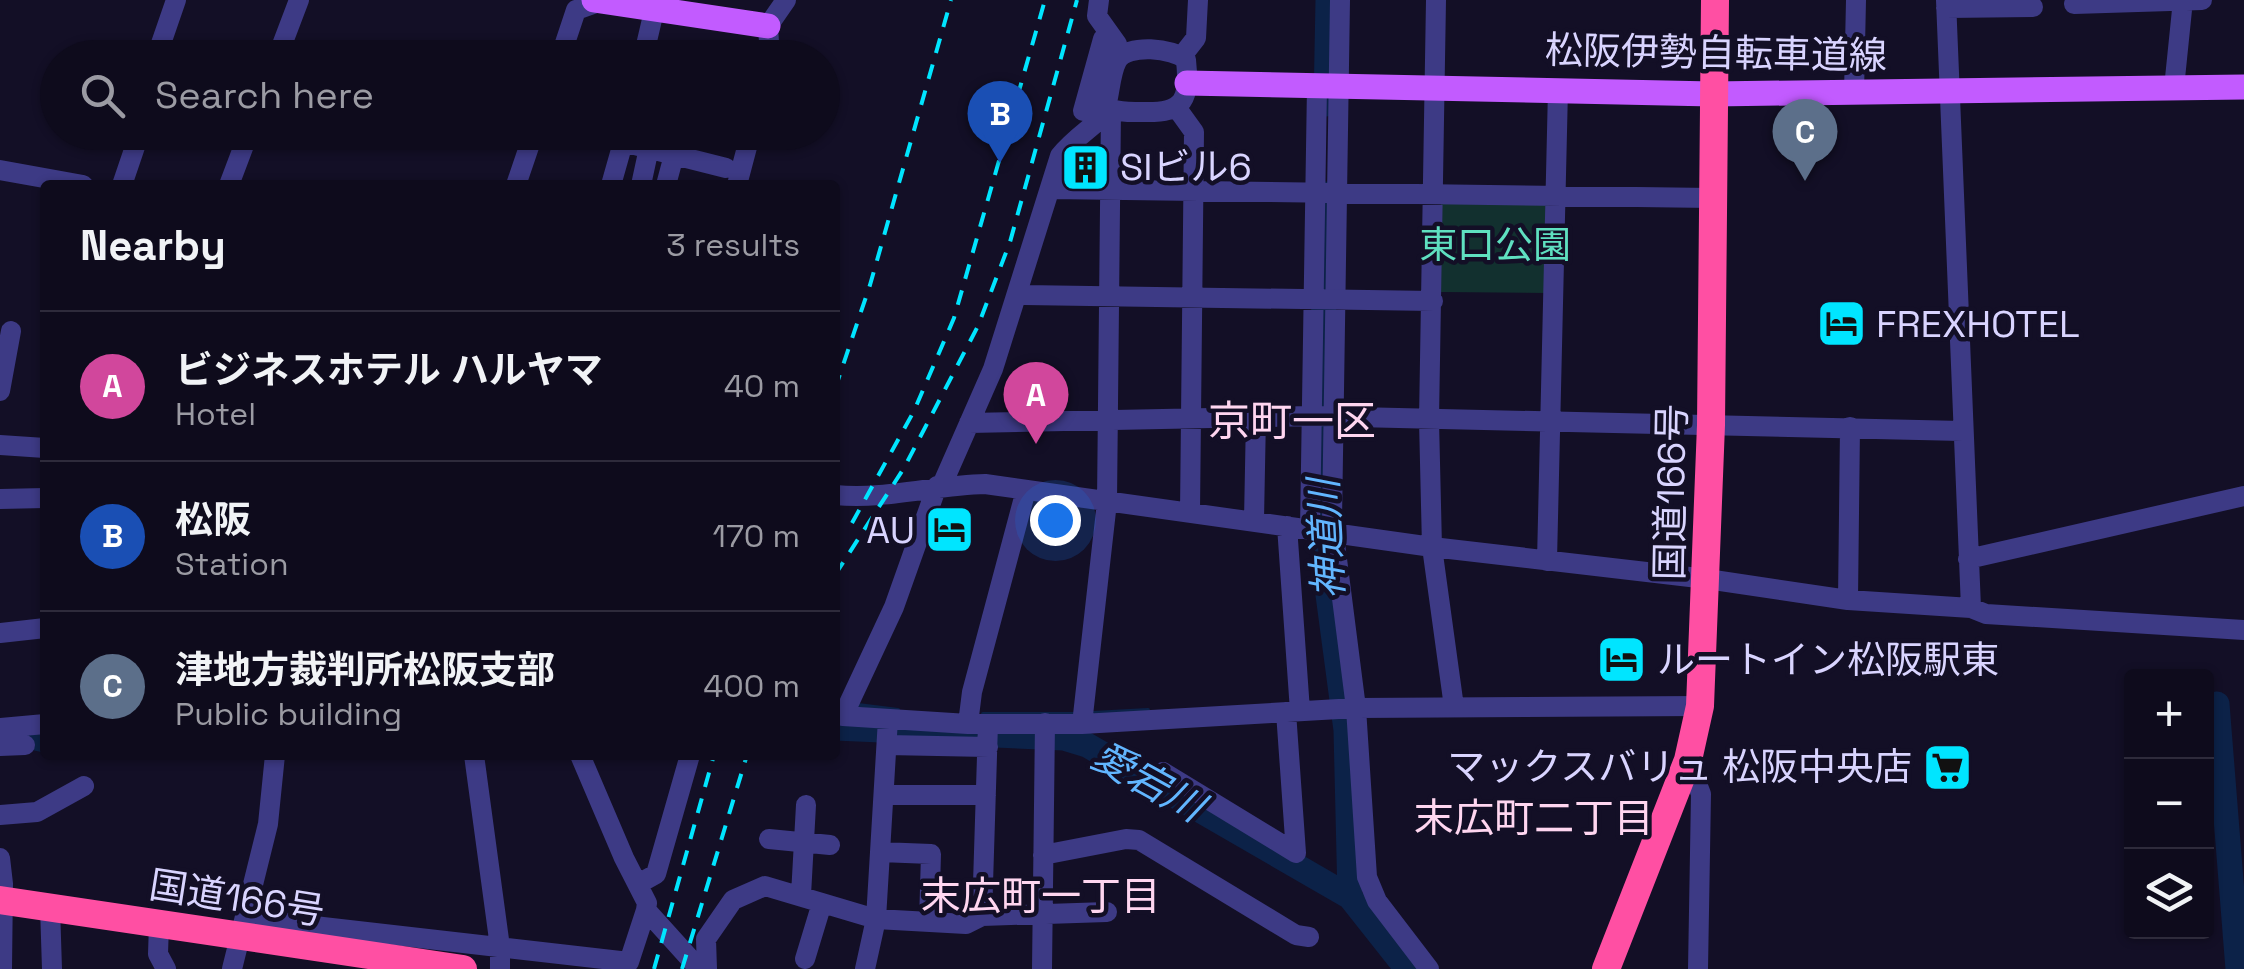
<!DOCTYPE html>
<html lang="en">
<head>
<meta charset="utf-8">
<style>
	body { margin:0; font-family:"Space Grotesk","Noto Sans JP",sans-serif; background:#1c1929; color:#f1f3f6 }
	.controls { position:absolute; right:30px; bottom:30px; display:grid; overflow:hidden; border-radius:10px; box-shadow:0 2px 8px #0004 }
	.controls button { width:90px; height:90px; display:grid; place-items:center; padding:0; border:0; border-bottom:2px solid #2e2b3b; background:#0e0b1c; color:#f1f3f6; font:50px sans-serif }
	.you { position:absolute; left:1055px; top:520px; width:35px; height:35px; margin:-25px; border:8px solid #fff; border-radius:50%; background:#1a73e8; box-shadow:0 0 0 15px #1a73e833 }
	.badge { display:grid; place-items:center; width:65px; height:65px; border-radius:50%; background:#d93025; color:#fff; font-size:32px; font-weight:700 }
	.pin { position:absolute; translate:-50% -82px; filter:drop-shadow(0 2px 5px #0008) }
	.pin::after { content:''; position:absolute; top:52px; width:35px; height:30px; background:inherit; clip-path:polygon(0 0,100% 0,50% 100%) }
	.list { margin:0; padding:0; list-style:none }
	h2 { display:flex; justify-content:space-between; align-items:center; height:130px; margin:0; padding:0 40px; font-size:42px }
	h2 small { font-size:32px; font-weight:400; color:#9b9ba3 }
	.list li { display:grid; grid-template-columns:65px 1fr auto; gap:30px; align-items:center; box-sizing:border-box; height:150px; padding:0 40px; border-top:2px solid #2e2b3b }
	.list b { display:block; font-size:38px; white-space:nowrap }
	.list p { margin:0; font-size:32px; white-space:nowrap; color:#9b9ba3 }
	.list em { font-size:32px; font-style:normal; color:#9b9ba3 }
	.icon { flex:none; width:55px; height:55px; fill:none; stroke:currentColor; stroke-width:2; stroke-linecap:round; stroke-linejoin:round }
	.map { position:relative; flex:none; width:2244px; height:969px; overflow:hidden }
	.search { position:absolute; background:#0e0b1c; box-shadow:0 2px 8px #0004; left:40px; top:40px; width:800px; height:110px; display:flex; align-items:center; gap:25px; box-sizing:border-box; padding:0 35px; border-radius:55px; color:#9b9ba3; font-size:38px }
	.panel { position:absolute; background:#0e0b1c; box-shadow:0 2px 8px #0004; left:40px; top:180px; width:800px; height:580px; border-radius:10px }
	.map>svg:first-child { display:block }
</style>
</head>
<body>
<div class="map">
<svg width="2244" height="969" viewBox="0 0 2244 969">
	<rect width="100%" height="100%" fill="#130f26"/>
	<path fill="#12302f" d="M 1544,200 L 1550,207 L 1546,293 L 1441,292 L 1441,203 Z"/>
	<g fill="none" stroke-linecap="round" stroke-linejoin="round">
		<path stroke="#0c2248" stroke-width="4" d="M 858,705 L 898,710
			M 1093,713 L 1148,710
			M 983,714 L 1078,714"/>
		<path stroke="#0c2248" stroke-width="25" d="M 1326,104 L 1328,0
			M 1325,194 L 1321,542 L 1346,730 L 1350,897
			M 2217,704 L 2238,969
			M 835,728 L 1064,738 L 1087,745 L 1350,897 L 1407,969
			M 0,737 L 27,736 L 45,740"/>
		<path stroke="#3d3a85" stroke-width="20" d="M 1099,0 L 1097,16 L 1117,44
			M 1340,0 L 1332,520 L 1356,708 L 1367,877 L 1377,901 L 1429,969
			M 1436,0 L 1429,420 L 1432,547 L 1454,707
			M 1946,0 L 1971,608
			M 2074,4 L 2202,0
			M 1946,8 L 2033,7
			M 1103,39 L 1108,47 L 1090,111 L 1083,111 Z
			M 1182,56 L 1196,38 L 1198,0
			M 156,58 L 176,0
			M 277,58 L 299,0
			M 560,58 L 576,10 L 604,0
			M 643,58 L 654,11
			M 770,58 L 768,26 L 786,0
			M 2174,88 L 2183,0
			M 1854,93 L 1856,0
			M 1176,107 L 1194,132 L 1190,512
			M 623,142 L 726,168
			M 0,170 L 83,185
			M 122,185 L 140,132
			M 229,185 L 249,132
			M 516,185 L 534,132
			M 611,185 L 626,132
			M 641,185 L 649,148
			M 666,185 L 674,155
			M 737,185 L 751,132
			M 1051,189 L 1712,198
			M 1017,293 L 1024,295 L 1433,301
			M 0,391 L 11,331
			M 969,423 L 1313,416 L 1962,431
			M 0,445 L 45,448
			M 942,485 L 993,369 L 1060,156 C 1074,138 1095,126 1111,109
			M 937,486 L 894,607 L 843,716 L 968,724 L 1082,724 L 1356,708 L 1700,706
			M 835,495 C 886,500 935,485 985,484 L 1432,547 L 1707,579 L 1848,600 L 1971,608 L 1986,614 L 2244,630
			M 0,499 L 45,498
			M 1254,520 L 1256,416
			M 1287,526 L 1300,711
			M 1310,529 L 1317,86
			M 1968,559 L 2244,496
			M 1547,561 L 1558,89
			M 1848,600 L 1850,427
			M 0,633 L 45,628
			M 968,724 L 972,692 L 1026,490
			M 1082,724 L 1107,502 L 1111,109 L 1107,102 C 1110,90 1111,72 1117,61 C 1127,43 1174,48 1186,60 C 1190,99 1185,113 1144,112 C 1133,112 1122,113 1111,109
			M 0,728 L 45,724
			M 887,745 L 988,747
			M 0,746 L 25,745
			M 474,755 L 500,947 L 500,969
			M 580,755 L 624,858 L 647,903 L 646,910 L 693,962 L 707,968
			M 1688,760 L 1701,794 L 1698,969
			M 1163,772 L 1296,853 L 1286,712
			M 884,795 L 986,795
			M 0,815 L 37,812 L 84,786
			M 769,839 L 830,845
			M 880,852 L 931,854 L 929,922
			M 1043,855 L 1126,839 L 1139,840 L 1296,935 L 1309,937
			M 0,858 L 3,884 L 2,969
			M 638,884 L 656,874 L 690,755
			M 801,895 L 806,805
			M 50,907 L 52,969
			M 982,916 L 988,724
			M 245,918 L 629,962 L 646,910
			M 159,924 L 158,954 L 166,969
			M 805,959 L 822,903
			M 232,969 L 268,824 L 275,755
			M 707,969 L 706,939 L 733,900 L 765,886 L 876,919 L 966,924 L 982,916 L 1107,912
			M 865,969 L 876,919 L 888,719
			M 1042,969 L 1045,723"/>
		<path stroke="#c25bff" stroke-width="25" d="M 594,0 L 768,26
			M 1187,83 L 1713,94 L 2244,87"/>
		<path stroke="#ff4fa3" stroke-width="28" d="M 0,900 L 463,969
			M 1606,969 L 1688,760 L 1700,706 L 1711,425 L 1715,0"/>
		<path stroke="#00e5ff" stroke-width="4" stroke-dasharray="15 12" stroke-linecap="butt" d="M 835,389 L 870,285 L 951,0
			M 852,523 L 914,411 L 954,318 L 1045,0
			M 835,575 L 904,468 L 978,326 L 1010,242 L 1077,0
			M 654,969 L 714,755
			M 682,969 L 747,755"/>
	</g>
	<defs>
		<symbol id="building-square" viewBox="-11 -11 22 22"><rect x="-9" y="-9" width="18" height="18" rx="4" fill="#00e5ff" stroke="#130f26"/><path d="M-4-6H4V6H1V3H-1V6H-4ZM-2.5-4.3h1.7v1.8h-1.7ZM.8-4.3h1.7v1.8H.8ZM-2.5-1h1.7V.8h-1.7ZM.8-1h1.7V.8H.8Z" fill="#111"/></symbol>
		<symbol id="hotel-square" viewBox="-11 -11 22 22"><rect x="-9" y="-9" width="18" height="18" rx="4" fill="#00e5ff" stroke="#130f26"/><path d="M-6-4.5h1.5V1H6V5H4.5V3h-9V5H-6ZM-4 0a1.8 1.8 0 1 1 3.6 0ZM.5 0V-2.5h3Q6-2.5 6 0Z" fill="#111"/></symbol>
		<symbol id="supermarket-square" viewBox="-11 -11 22 22"><rect x="-9" y="-9" width="18" height="18" rx="4" fill="#00e5ff" stroke="#130f26"/><path d="M-6-5.5h2.5l.6 2H6L4.5 2H-2.5L-4.4-4H-6ZM-1.5 3.2a1.3 1.3 0 1 0 .1 0ZM3 3.2a1.3 1.3 0 1 0 .1 0Z" fill="#111"/></symbol>
	</defs>
	<g fill-rule="evenodd">
		<use href="#building-square" x="1058" y="140" width="55" height="55"/>
		<use href="#hotel-square" x="1814" y="296" width="55" height="55"/>
		<use href="#hotel-square" x="922" y="502" width="55" height="55"/>
		<use href="#hotel-square" x="1594" y="632" width="55" height="55"/>
		<use href="#supermarket-square" x="1920" y="740" width="55" height="55"/>
	</g>
	<g text-anchor="middle" stroke-width="9" stroke-linejoin="round" paint-order="stroke">
		<g font-size="38" fill="#d9d4ff" stroke="#130f26">
			<text transform="translate(1716 53) rotate(1)" y="13">松阪伊勢自転車道線</text>
			<text transform="translate(1671 492) rotate(-89)" y="13">国道166号</text>
			<text transform="translate(237 898) rotate(9)" y="13">国道166号</text>
		</g>
		<g font-size="38" fill="#d9d4ff" stroke="#130f26" text-anchor="start">
			<text x="1120" y="180">SIビル6</text>
			<text x="1876" y="337">FREXHOTEL</text>
			<text x="915" y="543" text-anchor="end">AU</text>
			<text x="1657" y="673">ルートイン松阪駅東</text>
			<text x="1912" y="780" text-anchor="end">マックスバリュ 松阪中央店</text>
		</g>
		<g font-size="38" fill="#5fe0c0" stroke="#130f26">
			<text x="1495" y="258">東口公園</text>
		</g>
		<g font-size="40" font-style="italic" fill="#62b6ff" stroke="#130f26">
			<text transform="translate(1326 539) rotate(-93)" y="14">神道川</text>
			<text transform="translate(1148 781) rotate(29)" y="14">愛宕川</text>
		</g>
		<g font-size="40" fill="#ffd6f0" stroke="#130f26">
			<text x="1534" y="832">末広町二丁目</text>
			<text x="1041" y="910">末広町一丁目</text>
		</g>
		<g font-size="42" fill="#ffd6f0" stroke="#130f26">
			<text x="1292" y="436">京町一区</text>
		</g>
	</g>
</svg>
<div class="controls">
<button>+</button>
<button>−</button>
<button><svg class="icon" aria-label="layers" viewBox="0 0 24 24"><path d="M12 4l9 5-9 5-9-5zM3 14l9 5 9-5"/></svg></button>
</div>
<div class="you"></div>
<div class="pin badge" style="left:1036px;top:444px;background:#d1479c">A</div>
<div class="pin badge" style="left:1000px;top:163px;background:#1a4fb4">B</div>
<div class="pin badge" style="left:1805px;top:181px;background:#5c6f8a">C</div>
<div class="search"><svg class="icon" aria-label="search" viewBox="0 0 24 24"><circle cx="10" cy="10" r="6"/><path d="M15 15l6 6"/></svg>Search here</div>
<section class="panel">
<h2>Nearby<small>3 results</small></h2>
<ul class="list">
<li><span class="badge" style="background:#d1479c">A</span><div><b>ビジネスホテル ハルヤマ</b><p>Hotel</p></div><em>40 m</em></li>
<li><span class="badge" style="background:#1a4fb4">B</span><div><b>松阪</b><p>Station</p></div><em>170 m</em></li>
<li><span class="badge" style="background:#5c6f8a">C</span><div><b>津地方裁判所松阪支部</b><p>Public building</p></div><em>400 m</em></li>
</ul>
</section>
</div>
</body>
</html>
